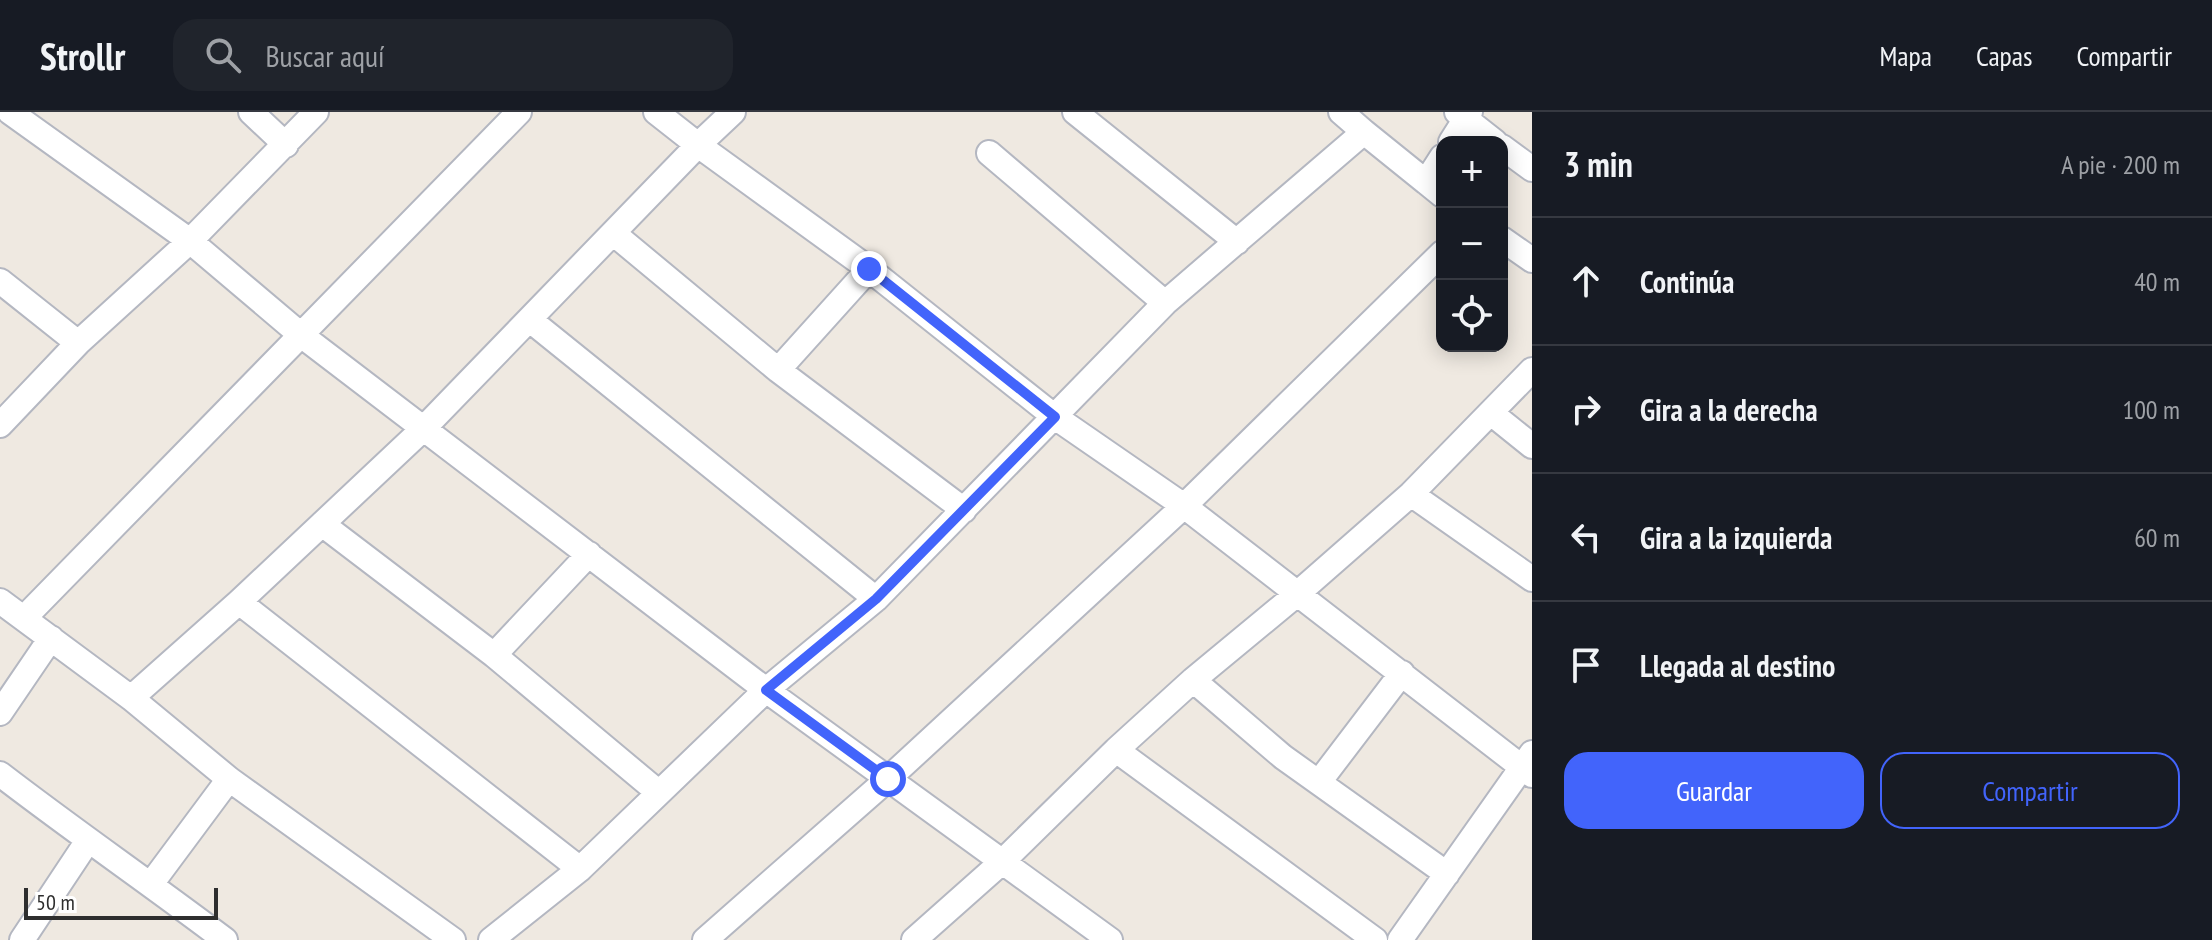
<!DOCTYPE html>
<html lang="es">
<head>
<meta charset="utf-8">
<style>
	body { margin:0; font-family:"PT Sans Narrow",sans-serif; background:#20242c; color:#f1f3f6 }
	.controls { position:absolute; right:24px; top:24px; display:grid; overflow:hidden; border-radius:16px; box-shadow:0 4px 20px #0003 }
	.controls button { width:72px; height:72px; display:grid; place-items:center; padding:0; border:0; border-bottom:2px solid #363941; background:#171b24; color:#f1f3f6; font:40px sans-serif }
	.scale { position:absolute; left:24px; bottom:20px; width:194px; box-sizing:border-box; padding-left:8px; border:4px solid #2e2e2e; border-top:0; font-size:22px; line-height:28px; white-space:nowrap; color:#2e2e2e; -webkit-text-stroke:6px #fff; paint-order:stroke }
	.stop { position:absolute; width:24px; height:24px; margin:-18px; border:6px solid #4264fb; border-radius:50%; background:#fff }
	.stop.end { background:#4264fb; border-color:#fff; box-shadow:0 2px 8px #0008 }
	.list { margin:0; padding:0; list-style:none }
	h2 { display:flex; justify-content:space-between; align-items:center; height:104px; margin:0; padding:0 32px; font-size:34px }
	h2 small { font-size:26px; font-weight:400; color:#9ea1a6 }
	.list li { display:grid; grid-template-columns:52px 1fr auto; gap:24px; align-items:center; box-sizing:border-box; height:128px; padding:0 32px; border-top:2px solid #363941 }
	.list b { display:block; font-size:30px; white-space:nowrap }
	.list em { font-size:26px; font-style:normal; color:#9ea1a6 }
	.actions { display:flex; gap:16px; padding:24px 32px }
	.actions a { flex:1; padding:18px 0; border:2px solid #4264fb; border-radius:24px; text-align:center; font-size:28px; color:#4264fb }
	.actions .main { background:#4264fb; color:#fff }
	.icon { flex:none; width:44px; height:44px; fill:none; stroke:currentColor; stroke-width:2; stroke-linecap:round; stroke-linejoin:round }
	.map { position:relative; flex:none; width:1532px; height:828px; overflow:hidden }
	header { display:flex; align-items:center; gap:48px; box-sizing:border-box; height:112px; padding:0 40px; background:#171b24; border-bottom:2px solid #363941 }
	header strong { font-size:38px }
	nav { display:flex; gap:44px; margin-inline-start:auto; font-size:28px }
	.search { width:560px; height:72px; background:#20242c; display:flex; align-items:center; gap:20px; box-sizing:border-box; padding:0 28px; border-radius:24px; color:#9ea1a6; font-size:30px }
	main { display:flex }
	aside { flex:1; background:#171b24 }
	.map>svg:first-child { display:block }
</style>
</head>
<body>
<header>
<strong>Strollr</strong>
<div class="search"><svg class="icon" aria-label="search" viewBox="0 0 24 24"><circle cx="10" cy="10" r="6"/><path d="M15 15l6 6"/></svg>Buscar aquí</div>
<nav><a>Mapa</a><a>Capas</a><a>Compartir</a></nav>
</header>
<main>
<div class="map">
<svg width="1532" height="828" viewBox="0 0 1532 828">
	<rect width="100%" height="100%" fill="#efe9e1"/>
	<g fill="none" stroke-linecap="round" stroke-linejoin="round">
		<defs>
			<path id="street" d="M 10,0 L 190,129 L 301,223 L 766,578 L 1110,828
				M 251,0 L 286,33
				M 656,0 L 698,33 L 869,157 L 1055,305 L 1184,394 L 1532,663
				M 1075,0 L 1237,130
				M 1341,0 L 1364,20
				M 1457,0 L 1495,30
				M 1451,30 L 1470,0
				M 1502,35 L 1532,57
				M 989,41 L 1165,191
				M 1442,45 L 1426,70 L 1442,83
				M 613,121 L 778,258 L 964,398
				M 1502,127 L 1532,148
				M 0,169 L 78,231
				M 530,208 L 876,487
				M 778,258 L 869,157
				M 1491,301 L 1532,334
				M 0,313 L 78,231 L 190,129 L 316,0
				M 1411,382 L 1532,467
				M 322,412 L 494,543 L 658,680
				M 0,489 L 131,586 L 229,667 L 453,828
				M 239,490 L 580,757
				M 24,506 L 519,0
				M 494,543 L 589,442
				M 1193,568 L 1283,645 L 1447,762
				M 131,586 L 239,490 L 423,317 L 698,33 L 733,0
				M 0,601 L 51,526
				M 1116,638 L 1375,828
				M 0,662 C 74,719 151,772 225,828
				M 1319,670 L 1402,561
				M 151,772 L 229,667
				M 22,828 L 87,730
				M 491,828 L 580,757 L 766,578 L 876,487 L 1165,191 L 1364,20 L 1426,70
				M 705,828 L 888,667 L 1184,394 L 1442,141
				M 914,828 L 1003,749 L 1116,638 L 1193,568 L 1297,482 L 1411,382 L 1532,258
				M 1400,828 L 1532,641"/>
		</defs>
		<use href="#street" stroke="#b4b7c1" stroke-width="28"/>
		<use href="#street" stroke="#fff" stroke-width="24"/>
	</g>
	<g fill="none" stroke-linecap="round" stroke-linejoin="round">
		<path stroke="#4264fb" stroke-width="10" d="M 869,157 L 1055,305 L 876,487 L 766,578 L 888,667"/>
	</g>
</svg>
<div class="controls">
<button>+</button>
<button>−</button>
<button><svg class="icon" aria-label="locate" viewBox="0 0 24 24"><circle cx="12" cy="12" r="6"/><path d="M12 2v4M12 18v4M2 12h4M18 12h4"/></svg></button>
</div>
<div class="scale">50 m</div>
<div class="stop" style="left:888px;top:667px"></div>
<div class="stop end" style="left:869px;top:157px"></div>
</div>
<aside>
<h2>3 min<small>A pie · 200 m</small></h2>
<ul class="list">
<li><svg class="icon" aria-label="ahead" viewBox="0 0 24 24"><path d="M12 20V5M6 11l6-6 6 6"/></svg><div><b>Continúa</b></div><em>40 m</em></li>
<li><svg class="icon" aria-label="right" viewBox="0 0 24 24"><path d="M7 20v-9h11M14 6l5 5-5 5"/></svg><div><b>Gira a la derecha</b></div><em>100 m</em></li>
<li><svg class="icon" aria-label="left" viewBox="0 0 24 24"><path d="M17 20v-9H6M10 6l-5 5 5 5"/></svg><div><b>Gira a la izquierda</b></div><em>60 m</em></li>
<li><svg class="icon" aria-label="arrive" viewBox="0 0 24 24"><path d="M6 21V4h12l-3 4 3 4H6"/></svg><div><b>Llegada al destino</b></div></li>
</ul>
<div class="actions"><a class="main">Guardar</a><a>Compartir</a></div>
</aside>
</main>
</body>
</html>
